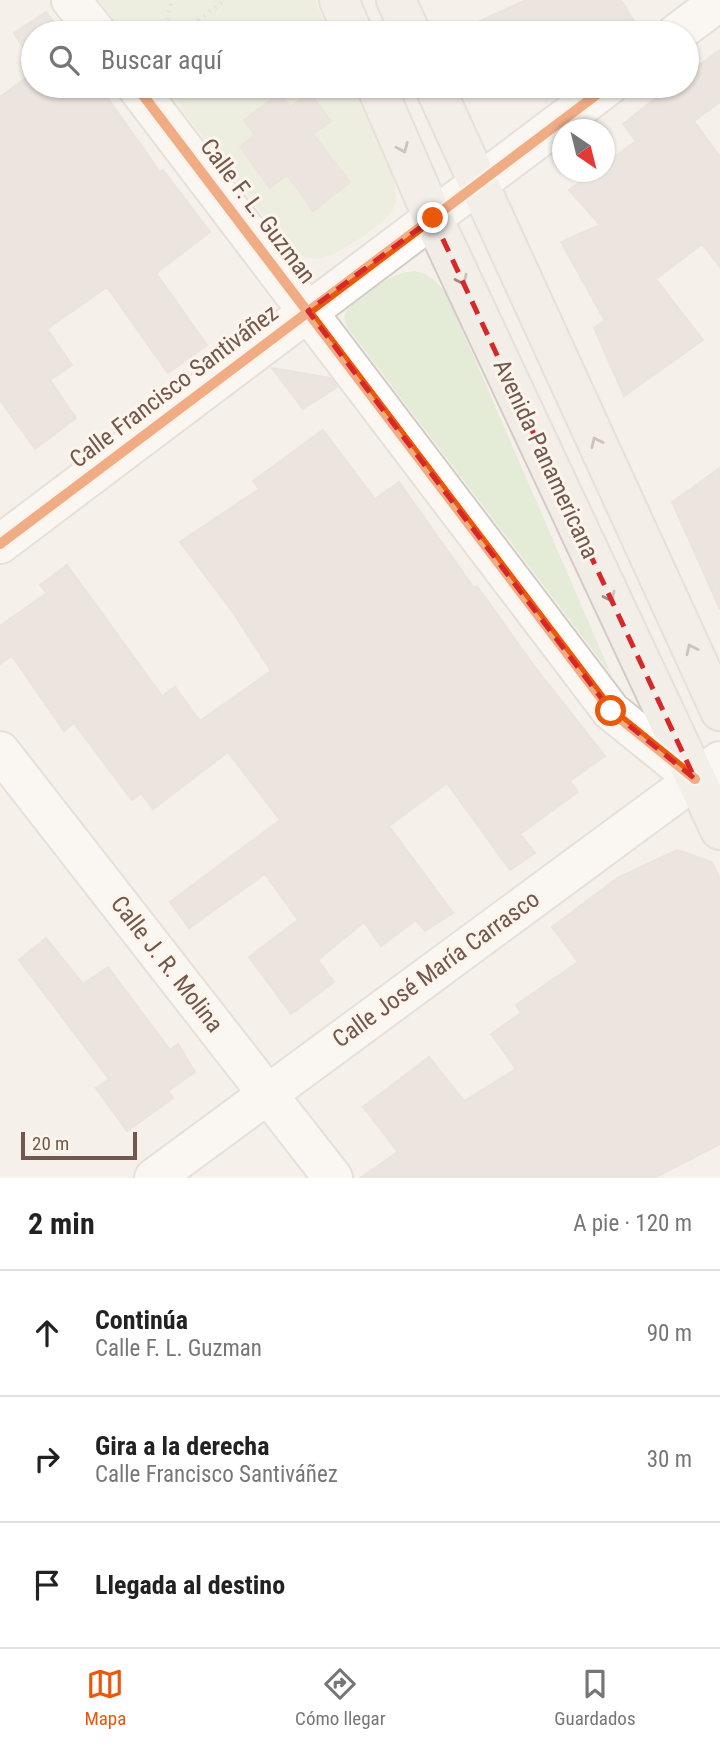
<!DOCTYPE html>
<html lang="es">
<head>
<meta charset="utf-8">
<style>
	body { margin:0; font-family:"Roboto Condensed",sans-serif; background:#f6f6f6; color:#222 }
	.compass { position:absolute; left:552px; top:119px; width:63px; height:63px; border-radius:50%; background:#fff; box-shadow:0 2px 5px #0004; rotate:145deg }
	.scale { position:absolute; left:21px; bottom:18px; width:116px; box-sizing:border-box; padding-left:7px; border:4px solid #71574d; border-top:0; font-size:19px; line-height:24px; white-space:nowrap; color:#71574d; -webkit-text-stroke:5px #fdf5ec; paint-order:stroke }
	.stop { position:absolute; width:21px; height:21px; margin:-16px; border:5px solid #ea580c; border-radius:50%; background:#fff }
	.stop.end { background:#ea580c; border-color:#fff; box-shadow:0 2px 7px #0008 }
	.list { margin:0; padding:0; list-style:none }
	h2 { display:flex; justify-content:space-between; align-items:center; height:91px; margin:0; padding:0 28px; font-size:30px }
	h2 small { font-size:23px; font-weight:400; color:#767676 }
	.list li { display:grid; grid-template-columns:46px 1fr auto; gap:21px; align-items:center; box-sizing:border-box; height:126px; padding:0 28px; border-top:2px solid #e0e0e0 }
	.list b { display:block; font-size:26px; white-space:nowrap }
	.list p { margin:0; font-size:23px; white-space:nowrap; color:#767676 }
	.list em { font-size:23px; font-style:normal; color:#767676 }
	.icon { flex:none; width:38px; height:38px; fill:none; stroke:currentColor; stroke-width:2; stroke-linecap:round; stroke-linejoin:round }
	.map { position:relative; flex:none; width:720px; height:1178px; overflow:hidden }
	.search { position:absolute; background:#fff; box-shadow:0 2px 5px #0004; left:21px; right:21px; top:21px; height:77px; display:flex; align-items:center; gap:18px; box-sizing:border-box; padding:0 24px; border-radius:38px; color:#767676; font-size:26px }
	.sheet { height:469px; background:#fff }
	nav { display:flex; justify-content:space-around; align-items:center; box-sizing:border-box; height:98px; border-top:2px solid #e0e0e0; background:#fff; font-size:19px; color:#767676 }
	nav a { display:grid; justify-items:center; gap:4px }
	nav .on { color:#ea580c }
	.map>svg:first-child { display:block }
</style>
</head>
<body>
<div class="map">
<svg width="720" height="1178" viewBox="0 0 720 1178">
	<rect width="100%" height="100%" fill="#f6f0ea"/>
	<path fill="#e4ebd6" d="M 99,0 L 315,0 L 329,33 L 124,33 Z
		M 164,86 L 353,86 L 394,179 C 396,190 398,201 392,211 C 383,225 331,261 315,259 C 304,258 295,251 286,245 Z
		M 415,271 C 431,275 438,282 447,295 L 611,674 L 347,327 C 343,318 343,314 350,307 C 370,293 390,272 415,271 Z"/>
	<path fill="#dfd6d0" stroke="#ded3cd" stroke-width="2" d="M 526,0 L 621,0 L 634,21 L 616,33 L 476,33 L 473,24 Z
		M 46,12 L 62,33 L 33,33 L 33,62 L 14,33 Z
		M 720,50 L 720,102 L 694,121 L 720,157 L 720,267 L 702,244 L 656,279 L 703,340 L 624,396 L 594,328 L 605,321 L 561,242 L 600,225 L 569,190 L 594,172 L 605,172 L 605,164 L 636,141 L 623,124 L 671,86 L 687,86 L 687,74 Z
		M 33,73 L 33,86 L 99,86 L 160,172 L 163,170 L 210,232 L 156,273 L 207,345 L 168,373 L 107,287 L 47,329 L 72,365 L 50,380 L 76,418 L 35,449 L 0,400 L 0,97 Z
		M 280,93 L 290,107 L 310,93 L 331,121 L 313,134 L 350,182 L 313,211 L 287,175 L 270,188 L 240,147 L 255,135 L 244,120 Z
		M 272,368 L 330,378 L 337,387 L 303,409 Z
		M 323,430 L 375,499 L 399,482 L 474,588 L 477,586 L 534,666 L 605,756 L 570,781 L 578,792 L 520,834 L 535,853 L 510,870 L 447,783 L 389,826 L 453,913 L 425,931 L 416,920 L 381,946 L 364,922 L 318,960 L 334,982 L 291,1014 L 249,957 L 298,920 L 265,874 L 189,928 L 170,902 L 280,820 L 228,752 L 153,809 L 141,793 L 132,800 L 74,723 L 64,731 L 12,656 L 0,664 L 0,626 L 47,593 L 40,585 L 67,565 L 162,696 L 175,687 L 200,721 L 271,671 L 232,611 L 180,542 L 259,489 L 253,481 Z
		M 720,468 L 720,609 L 672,502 Z
		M 677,850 L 712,862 L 720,880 L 720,1144 L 654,1178 L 360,1178 L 398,1152 L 363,1107 L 429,1057 L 464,1101 L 516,1069 L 491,1034 L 521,1013 L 516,1005 L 578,962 L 552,927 L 617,878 Z
		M 46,938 L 83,984 L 108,967 L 170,1050 L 178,1044 L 195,1072 L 168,1091 L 173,1098 L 127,1131 L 96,1088 L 109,1079 L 19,960 Z"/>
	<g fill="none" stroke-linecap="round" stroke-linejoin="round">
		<defs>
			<path id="minor" d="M 71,0 L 97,33
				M 677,33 L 720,1
				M 136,86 L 611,711 L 695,779
				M 0,544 L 608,86
				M 0,751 L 333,1178
				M 154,1178 L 720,761"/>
			<path id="major" d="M 339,0 L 353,33
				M 396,0 L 411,33
				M 376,86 L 433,218 L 720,830
				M 434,86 L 720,711"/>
		</defs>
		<use href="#minor" stroke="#d3ccc6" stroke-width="42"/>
		<use href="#major" stroke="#d4cbc7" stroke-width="42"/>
		<path stroke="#d7cfcb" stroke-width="4.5" stroke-dasharray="2 5" stroke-linecap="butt" d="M 164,33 L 172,0
			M 181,33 L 225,0"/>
		<use href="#minor" stroke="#fefdfc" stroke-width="38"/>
		<use href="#major" stroke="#f1ece6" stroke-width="38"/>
		<defs>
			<path id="cycleway" d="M 136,86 L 611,711 L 695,779
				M 0,544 L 608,86"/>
		</defs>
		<use href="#cycleway" stroke="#fdf5ec" stroke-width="15"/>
		<use href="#cycleway" stroke="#e8590c" stroke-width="10"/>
	</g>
	<defs><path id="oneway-chevron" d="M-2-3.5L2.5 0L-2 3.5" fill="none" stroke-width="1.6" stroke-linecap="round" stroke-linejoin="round" transform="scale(1.75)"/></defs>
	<g stroke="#9e8b83">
		<use href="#oneway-chevron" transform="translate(403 148) rotate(67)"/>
		<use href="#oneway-chevron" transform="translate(462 280) rotate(65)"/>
		<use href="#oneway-chevron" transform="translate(596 442) rotate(-115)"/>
		<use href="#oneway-chevron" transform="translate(610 597) rotate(65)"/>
		<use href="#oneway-chevron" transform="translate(691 649) rotate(-115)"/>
	</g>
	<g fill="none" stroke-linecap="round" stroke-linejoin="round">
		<path stroke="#ea580c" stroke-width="9" d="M 433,218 L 308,311 L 611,711"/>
	</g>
	<path d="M0 0H720V1178H0ZM 433,218 L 695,779 L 611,711 L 308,311 Z" fill="#f6f0ea" fill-opacity=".55" fill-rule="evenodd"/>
	<path fill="none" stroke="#d62828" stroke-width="5" stroke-dasharray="14 9" stroke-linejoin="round" d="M 433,218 L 695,779 L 611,711 L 308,311 Z"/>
	<g text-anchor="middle" stroke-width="6" stroke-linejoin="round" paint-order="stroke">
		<g font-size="24" fill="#71574d" stroke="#fdf5ec">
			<text transform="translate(258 211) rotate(53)" y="8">Calle F. L. Guzman</text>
			<text transform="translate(174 386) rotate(-37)" y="8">Calle Francisco Santiváñez</text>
			<text transform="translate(546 459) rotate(65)" y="8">Avenida Panamericana</text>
			<text transform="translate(167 964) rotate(52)" y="8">Calle J. R. Molina</text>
			<text transform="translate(436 969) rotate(-36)" y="8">Calle José María Carrasco</text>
		</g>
	</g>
</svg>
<svg class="compass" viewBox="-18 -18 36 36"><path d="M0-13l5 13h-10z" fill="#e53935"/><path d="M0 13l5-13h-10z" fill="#767676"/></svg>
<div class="scale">20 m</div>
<div class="stop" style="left:611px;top:711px"></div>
<div class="stop end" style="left:433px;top:218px"></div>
<div class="search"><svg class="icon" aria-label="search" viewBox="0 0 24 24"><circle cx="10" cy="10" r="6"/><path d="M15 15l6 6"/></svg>Buscar aquí</div>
</div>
<section class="sheet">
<h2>2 min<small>A pie · 120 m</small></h2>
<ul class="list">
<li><svg class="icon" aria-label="ahead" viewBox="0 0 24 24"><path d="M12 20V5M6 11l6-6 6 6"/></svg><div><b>Continúa</b><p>Calle F. L. Guzman</p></div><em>90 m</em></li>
<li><svg class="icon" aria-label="right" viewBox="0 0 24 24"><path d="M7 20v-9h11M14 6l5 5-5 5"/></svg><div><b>Gira a la derecha</b><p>Calle Francisco Santiváñez</p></div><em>30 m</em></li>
<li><svg class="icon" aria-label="arrive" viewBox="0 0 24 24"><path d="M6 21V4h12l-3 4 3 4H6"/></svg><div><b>Llegada al destino</b></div></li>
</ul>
</section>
<nav>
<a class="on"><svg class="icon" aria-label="map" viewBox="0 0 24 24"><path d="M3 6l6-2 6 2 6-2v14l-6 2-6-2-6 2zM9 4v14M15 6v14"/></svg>Mapa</a>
<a><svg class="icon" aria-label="directions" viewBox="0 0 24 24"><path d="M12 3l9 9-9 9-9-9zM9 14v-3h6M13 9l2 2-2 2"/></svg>Cómo llegar</a>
<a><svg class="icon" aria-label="saved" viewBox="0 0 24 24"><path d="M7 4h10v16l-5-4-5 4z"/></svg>Guardados</a>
</nav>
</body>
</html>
